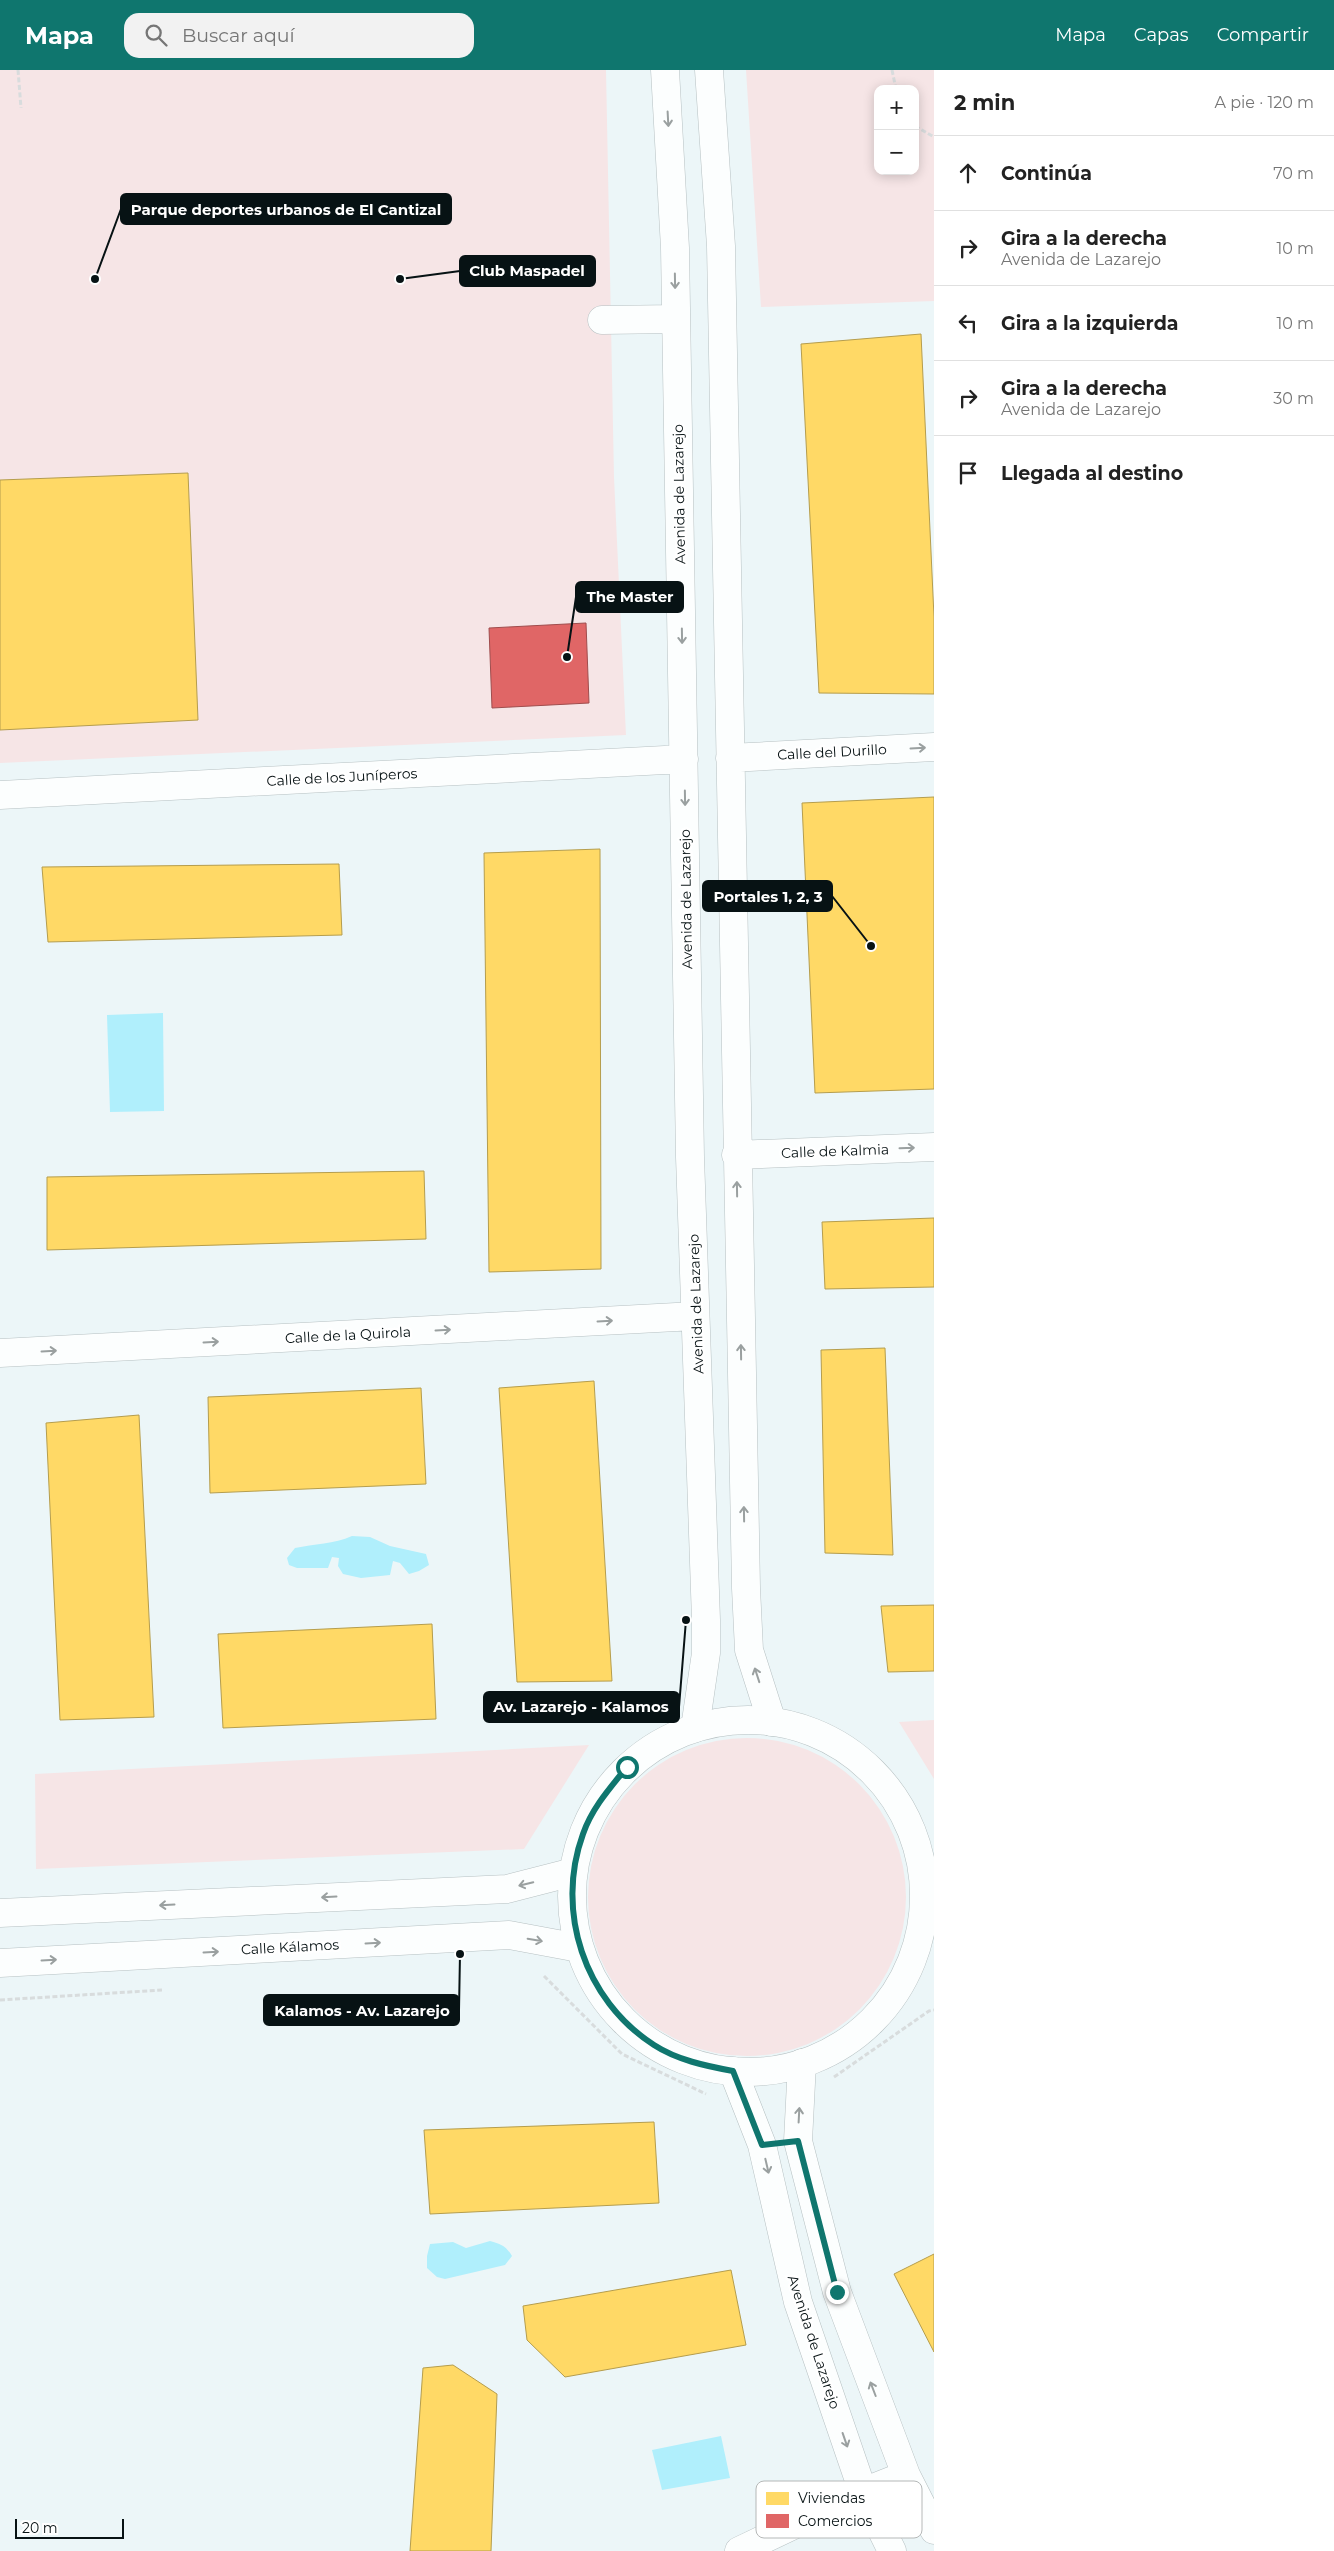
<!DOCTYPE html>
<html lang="es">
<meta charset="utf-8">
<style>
:root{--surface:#fff;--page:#f2f2f2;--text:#222;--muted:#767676;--line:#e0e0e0;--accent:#0f766e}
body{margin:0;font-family:Montserrat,sans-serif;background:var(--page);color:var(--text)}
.controls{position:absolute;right:15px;top:15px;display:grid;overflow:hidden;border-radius:10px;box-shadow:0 2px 12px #0003}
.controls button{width:45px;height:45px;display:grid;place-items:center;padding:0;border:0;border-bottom:1px solid var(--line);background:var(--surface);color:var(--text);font:25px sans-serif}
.scale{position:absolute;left:15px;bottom:12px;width:109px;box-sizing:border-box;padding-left:5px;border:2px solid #071214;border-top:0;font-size:14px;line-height:18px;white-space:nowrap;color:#071214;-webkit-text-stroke:4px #fff;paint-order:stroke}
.stop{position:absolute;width:15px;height:15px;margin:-11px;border:4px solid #0f766e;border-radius:50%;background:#fff}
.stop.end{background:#0f766e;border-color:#fff;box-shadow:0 1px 5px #0008}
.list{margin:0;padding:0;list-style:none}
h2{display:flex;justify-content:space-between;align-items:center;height:65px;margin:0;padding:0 20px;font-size:21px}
h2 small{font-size:16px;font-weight:400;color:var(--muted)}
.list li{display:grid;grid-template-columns:32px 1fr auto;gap:15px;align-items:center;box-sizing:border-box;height:75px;padding:0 20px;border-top:1px solid var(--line)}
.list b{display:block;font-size:19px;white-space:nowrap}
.list p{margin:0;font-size:16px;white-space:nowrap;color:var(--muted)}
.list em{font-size:16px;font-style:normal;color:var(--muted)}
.icon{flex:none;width:28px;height:28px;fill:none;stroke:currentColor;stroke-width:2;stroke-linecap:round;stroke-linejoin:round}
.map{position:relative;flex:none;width:934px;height:2481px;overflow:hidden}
header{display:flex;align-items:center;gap:30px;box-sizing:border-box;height:70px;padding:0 25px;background:var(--accent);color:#fff}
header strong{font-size:24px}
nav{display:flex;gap:28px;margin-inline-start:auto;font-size:18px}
.search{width:350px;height:45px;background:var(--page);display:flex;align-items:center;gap:12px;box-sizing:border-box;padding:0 18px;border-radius:15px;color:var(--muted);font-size:19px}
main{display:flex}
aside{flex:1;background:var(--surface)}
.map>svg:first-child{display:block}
.green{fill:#f6e5e6;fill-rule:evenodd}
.water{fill:#b0effc}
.homes{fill:#ffd966;stroke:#b59d4d}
.shops{fill:#e06666;stroke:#9f4d4d}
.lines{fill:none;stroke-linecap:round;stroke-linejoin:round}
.minor-casing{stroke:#b6c0c2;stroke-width:29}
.major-casing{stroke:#b6c0c2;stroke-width:29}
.path{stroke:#d8dcdd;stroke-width:3;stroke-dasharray:5 2.5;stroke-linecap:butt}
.minor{stroke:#fcfefe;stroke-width:28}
.major{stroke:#fcfefe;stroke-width:28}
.oneway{stroke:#9aa0a0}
.route{stroke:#0f766e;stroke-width:6}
.labels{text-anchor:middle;stroke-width:5;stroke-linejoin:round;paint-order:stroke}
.street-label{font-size:14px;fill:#071214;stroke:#fff}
.key{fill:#fff;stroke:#b5b8b8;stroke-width:1}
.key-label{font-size:14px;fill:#071214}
.leader{fill:none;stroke:#071214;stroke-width:2}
.callout-dot{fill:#071214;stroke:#fff;stroke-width:2}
.callout{fill:#071214;stroke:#071214;stroke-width:2}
.callout-label{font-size:15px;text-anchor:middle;font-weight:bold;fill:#fff}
</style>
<header>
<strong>Mapa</strong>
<div class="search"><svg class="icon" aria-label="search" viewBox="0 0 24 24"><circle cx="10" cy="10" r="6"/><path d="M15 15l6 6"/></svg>Buscar aquí</div>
<nav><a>Mapa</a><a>Capas</a><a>Compartir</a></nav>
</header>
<main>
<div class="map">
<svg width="934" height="2481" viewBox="0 0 934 2481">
<rect width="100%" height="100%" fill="#ecf6f8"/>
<path class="green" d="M0 0H606L614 407 626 665 0 693Z
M746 0H934V231L761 237ZM878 19H915V101H878Z
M934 1650V1709L899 1652Z
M588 1827a159 159 0 1 1 318 0a159 159 0 1 1-318 0Z
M589 1675 524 1779 36 1799 35 1704Z"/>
<path class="water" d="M163 943 164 1041 110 1042 107 945Z
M352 1466 370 1467 390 1476 426 1484 429 1495 419 1501 409 1504 400 1493 393 1491 390 1505 361 1508 343 1504 338 1496 339 1488 332 1487 328 1498H297L289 1495 287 1488 295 1478C314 1474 334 1474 352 1466Z
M490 2171C501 2174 506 2176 512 2186L505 2195 445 2209 437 2207 427 2198V2186L430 2174 453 2172 466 2178Z
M721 2366 730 2408 662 2420 652 2380Z"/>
<path class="homes" d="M921 264 934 547V624L819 623 801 274Z
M188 403 198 650 0 660V410Z
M934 727V1019L815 1023 802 733Z
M600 779 601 1199 489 1202 484 783Z
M339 794 342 865 48 872 42 797Z
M424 1101 426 1169 47 1180V1107Z
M934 1148V1217L825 1219 822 1152Z
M885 1278 893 1485 825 1483 821 1280Z
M594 1311 612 1611 517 1612 499 1318Z
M421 1318 426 1414 210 1423 208 1327Z
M139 1345 154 1647 60 1650 46 1353Z
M934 1535V1601L888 1602 881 1536Z
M432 1554 436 1649 223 1658 218 1564Z
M654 2052 659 2133 430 2144 424 2060Z
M934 2184V2282L894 2204Z
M731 2200 746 2275 565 2307 527 2270 523 2236Z
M453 2295 497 2324 491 2481H410L423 2298Z"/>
<path class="shops" d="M586 553 589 633 492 638 489 558Z"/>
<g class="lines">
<g class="minor-casing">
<path id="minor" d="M665 0 675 178 690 1087 706 1550V1583L695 1658
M709 0 721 176 746 1518 749 1580 772 1652
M602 250 676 249
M730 688 934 677
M0 725 684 689
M736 1085 934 1077
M0 1283 695 1246
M802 1993 798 2071 837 2222 906 2405 934 2460
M733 2001 762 2075 798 2232 863 2422 892 2481
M739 2481 863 2422 906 2405"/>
</g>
<g class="major-casing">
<path id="major" d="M572 1826a176 176 0 1 1 352 0a176 176 0 1 1-352 0Z
M0 1843 507 1819 573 1802
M0 1893 509 1865 579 1878"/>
</g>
<path class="path" d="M18 0 21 38
M892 0 896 19
M915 56 934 67
M544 1906 622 1984 706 2024
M0 1930 162 1920
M834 2007 929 1941 934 1940"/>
<use href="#minor" class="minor"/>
<use href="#major" class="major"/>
</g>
<defs><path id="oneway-shaft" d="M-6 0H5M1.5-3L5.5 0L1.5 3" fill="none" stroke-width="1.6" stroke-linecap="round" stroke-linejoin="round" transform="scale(1.25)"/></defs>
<g class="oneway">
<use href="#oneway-shaft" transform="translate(668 49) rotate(87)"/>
<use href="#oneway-shaft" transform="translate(675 211) rotate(89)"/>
<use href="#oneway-shaft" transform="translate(682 566) rotate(89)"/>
<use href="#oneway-shaft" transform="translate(918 678) rotate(-3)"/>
<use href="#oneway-shaft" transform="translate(685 728) rotate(89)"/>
<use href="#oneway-shaft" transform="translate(907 1078) rotate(-2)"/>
<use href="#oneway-shaft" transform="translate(737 1119) rotate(-91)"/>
<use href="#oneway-shaft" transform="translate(605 1251) rotate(-3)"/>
<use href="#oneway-shaft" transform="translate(443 1260) rotate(-3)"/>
<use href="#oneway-shaft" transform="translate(211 1272) rotate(-3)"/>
<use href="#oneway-shaft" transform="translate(49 1281) rotate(-3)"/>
<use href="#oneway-shaft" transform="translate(741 1282) rotate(-91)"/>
<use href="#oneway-shaft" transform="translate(744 1444) rotate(-91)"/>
<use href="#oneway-shaft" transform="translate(757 1605) rotate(-108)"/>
<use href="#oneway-shaft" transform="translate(526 1814) rotate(166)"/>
<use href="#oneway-shaft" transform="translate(329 1827) rotate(177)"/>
<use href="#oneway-shaft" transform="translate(167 1835) rotate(177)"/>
<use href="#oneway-shaft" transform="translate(535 1870) rotate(10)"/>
<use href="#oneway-shaft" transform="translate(373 1873) rotate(-3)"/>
<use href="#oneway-shaft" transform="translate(211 1882) rotate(-3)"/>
<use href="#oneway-shaft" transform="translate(49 1890) rotate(-3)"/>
<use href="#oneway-shaft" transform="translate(799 2045) rotate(-87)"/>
<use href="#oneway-shaft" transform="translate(767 2096) rotate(77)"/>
<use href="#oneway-shaft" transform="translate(873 2319) rotate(-111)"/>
<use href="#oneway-shaft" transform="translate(845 2370) rotate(71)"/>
</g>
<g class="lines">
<path class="route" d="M627 1697C610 1718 592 1738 583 1764 555 1841 584 1930 654 1975 677 1990 706 1996 733 2001L762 2075 798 2071 837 2222"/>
</g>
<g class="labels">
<g class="street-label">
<text transform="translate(679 424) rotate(-91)" y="5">Avenida de Lazarejo</text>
<text transform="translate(832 682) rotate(-3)" y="5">Calle del Durillo</text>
<text transform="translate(342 707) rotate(-3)" y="5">Calle de los Juníperos</text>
<text transform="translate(686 829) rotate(-91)" y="5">Avenida de Lazarejo</text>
<text transform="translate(835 1081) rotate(-2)" y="5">Calle de Kalmia</text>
<text transform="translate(696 1234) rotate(-92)" y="5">Avenida de Lazarejo</text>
<text transform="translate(348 1265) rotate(-3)" y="5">Calle de la Quirola</text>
<text transform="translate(290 1877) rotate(-3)" y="5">Calle Kálamos</text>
<text transform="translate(814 2272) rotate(72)" y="5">Avenida de Lazarejo</text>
</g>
</g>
<rect x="756" y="2411" width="166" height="57" rx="8" class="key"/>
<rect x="766" y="2422" width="23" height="13" fill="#ffd966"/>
<rect x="766" y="2444" width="23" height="14" fill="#e06666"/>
<g class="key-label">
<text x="798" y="2433">Viviendas</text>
<text x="798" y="2456">Comercios</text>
</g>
<path class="leader" d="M95 209L121 139M400 209L460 201M567 587L576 527M871 876L832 826M686 1550L679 1637M460 1884L459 1940"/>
<g class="callout-dot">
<circle cx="95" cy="209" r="5"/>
<circle cx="400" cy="209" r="5"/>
<circle cx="567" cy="587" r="5"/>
<circle cx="871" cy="876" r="5"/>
<circle cx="686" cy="1550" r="5"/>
<circle cx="460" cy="1884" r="5"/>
</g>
<g class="callout">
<rect x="121" y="124" width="330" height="30" rx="5"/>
<rect x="460" y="186" width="135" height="30" rx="5"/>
<rect x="576" y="512" width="107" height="30" rx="5"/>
<rect x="703" y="811" width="129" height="30" rx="5"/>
<rect x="484" y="1622" width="195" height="30" rx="5"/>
<rect x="264" y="1925" width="195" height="30" rx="5"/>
</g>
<g class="callout-label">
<text x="286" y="145">Parque deportes urbanos de El Cantizal</text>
<text x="527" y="206">Club Maspadel</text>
<text x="630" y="532">The Master</text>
<text x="768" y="832">Portales 1, 2, 3</text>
<text x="581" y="1642">Av. Lazarejo - Kalamos</text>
<text x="362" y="1946">Kalamos - Av. Lazarejo</text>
</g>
</svg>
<div class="controls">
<button>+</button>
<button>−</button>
</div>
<div class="scale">20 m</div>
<div class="stop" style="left:627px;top:1697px"></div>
<div class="stop end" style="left:837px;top:2222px"></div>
</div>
<aside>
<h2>2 min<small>A pie · 120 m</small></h2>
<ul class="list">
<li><svg class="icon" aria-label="ahead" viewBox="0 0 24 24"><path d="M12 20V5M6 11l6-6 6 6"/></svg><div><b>Continúa</b></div><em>70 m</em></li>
<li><svg class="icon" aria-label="right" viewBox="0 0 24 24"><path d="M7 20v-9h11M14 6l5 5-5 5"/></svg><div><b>Gira a la derecha</b><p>Avenida de Lazarejo</p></div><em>10 m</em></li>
<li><svg class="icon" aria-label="left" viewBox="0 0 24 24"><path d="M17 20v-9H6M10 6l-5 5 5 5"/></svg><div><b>Gira a la izquierda</b></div><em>10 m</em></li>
<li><svg class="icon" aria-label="right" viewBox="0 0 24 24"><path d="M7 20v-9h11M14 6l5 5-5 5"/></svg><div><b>Gira a la derecha</b><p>Avenida de Lazarejo</p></div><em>30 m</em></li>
<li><svg class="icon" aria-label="arrive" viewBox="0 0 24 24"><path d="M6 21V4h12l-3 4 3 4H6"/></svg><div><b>Llegada al destino</b></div></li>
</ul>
</aside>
</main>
